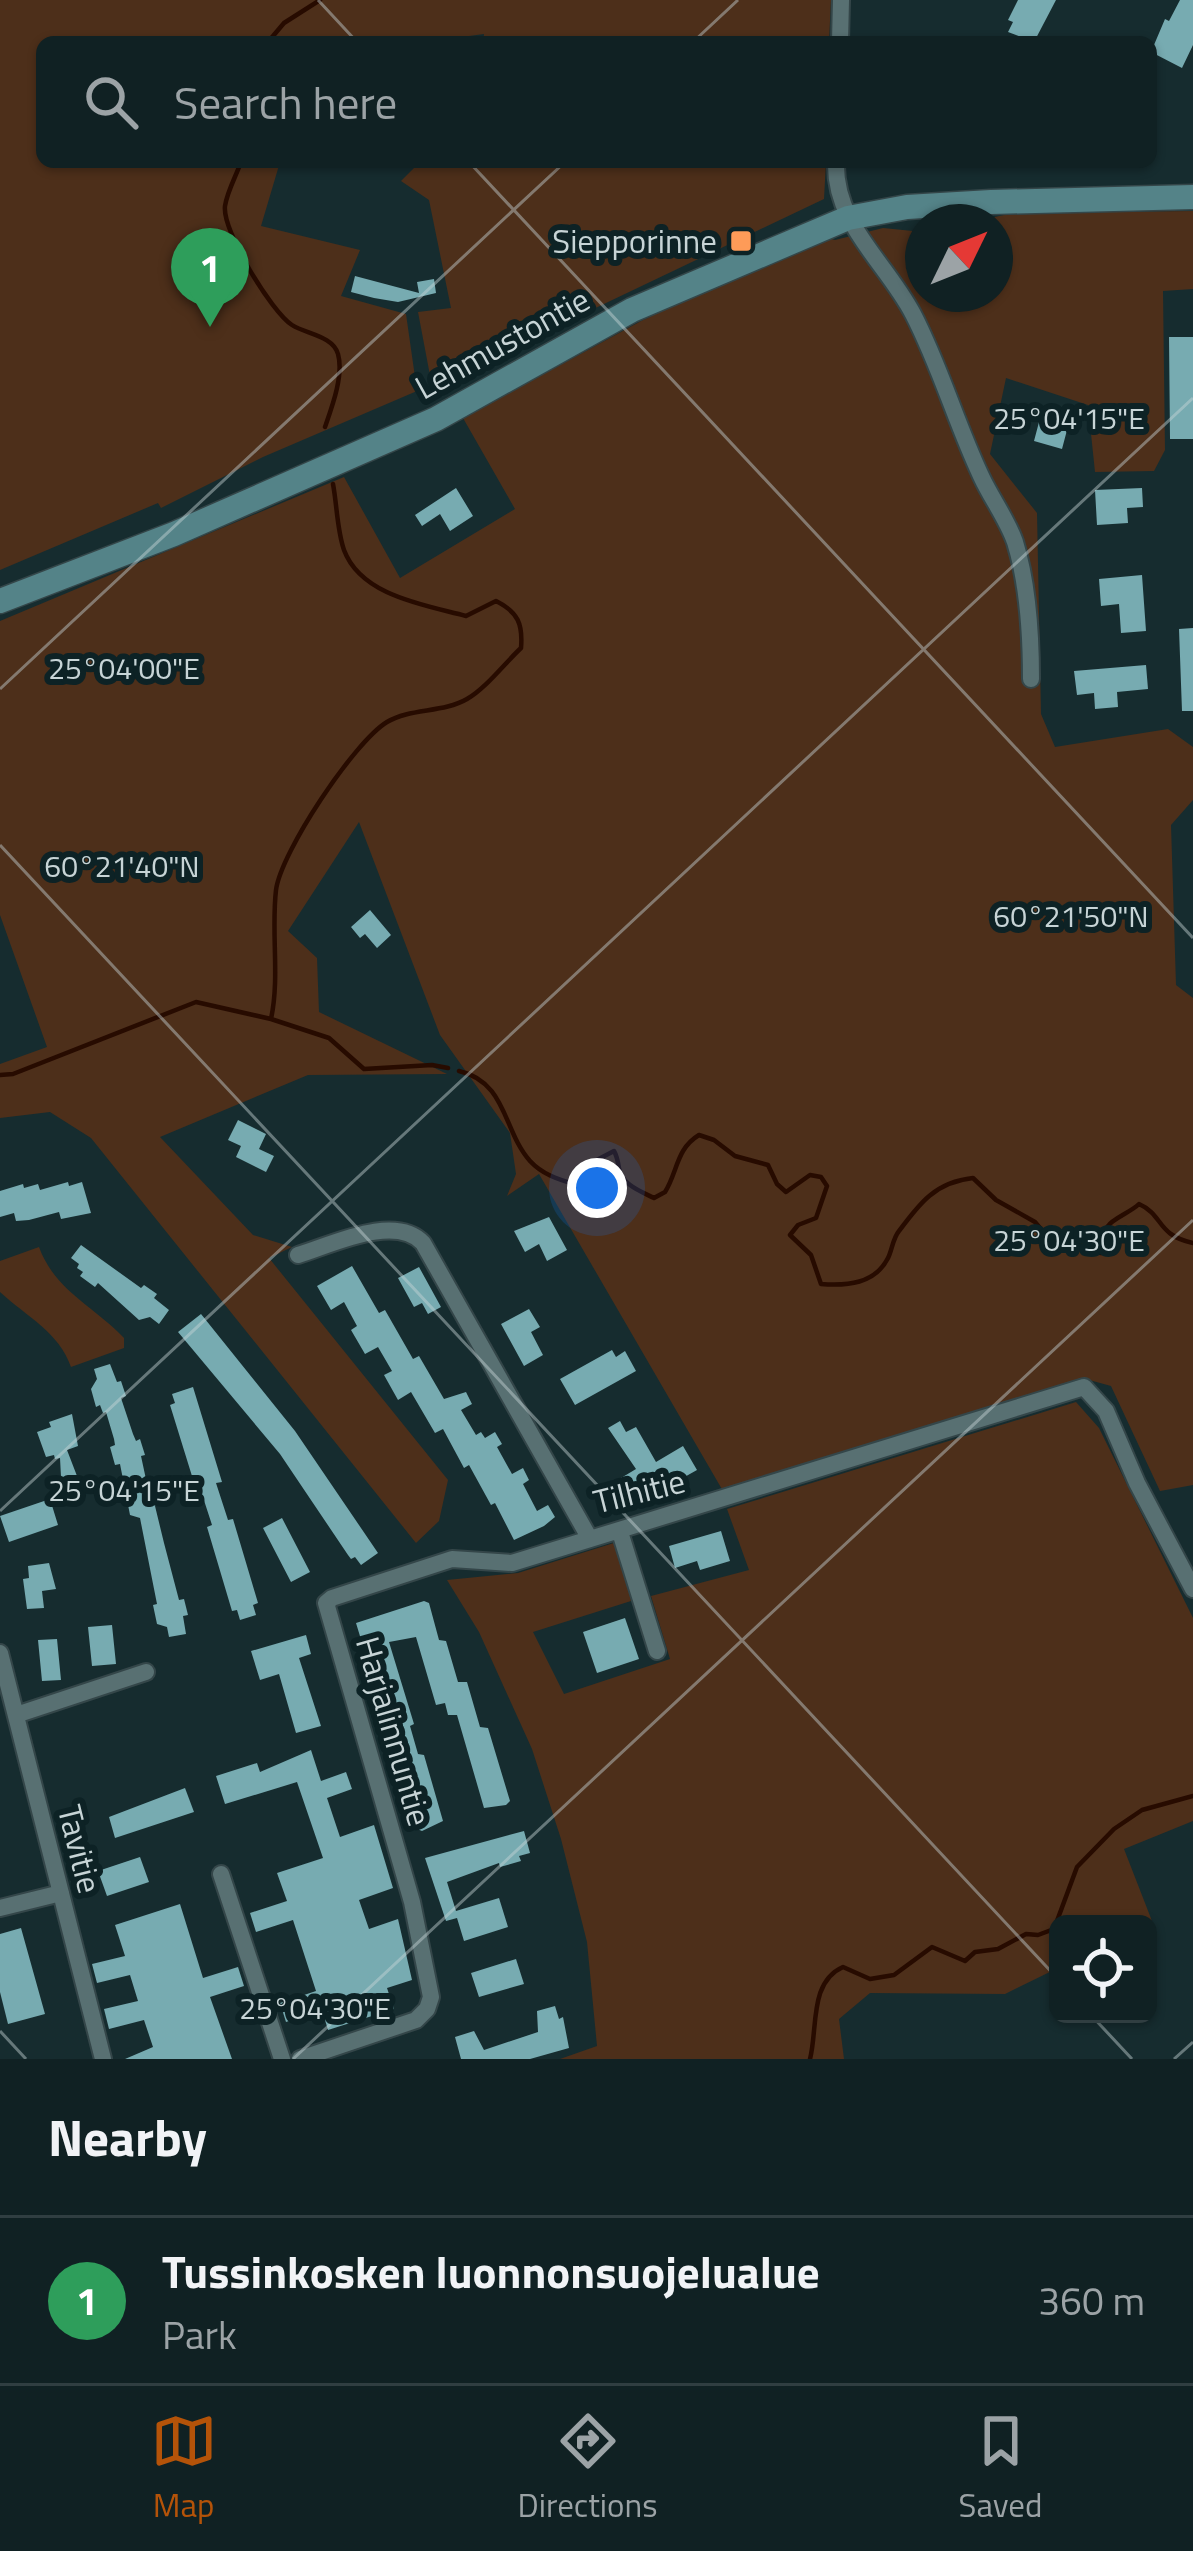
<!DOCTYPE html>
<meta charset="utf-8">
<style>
:root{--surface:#102123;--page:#1e2e30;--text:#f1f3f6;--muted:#9ca3a6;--line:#303e41;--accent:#b45309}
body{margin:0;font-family:"Titillium Web",sans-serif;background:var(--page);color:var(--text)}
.controls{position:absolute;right:36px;bottom:36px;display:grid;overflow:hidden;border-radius:18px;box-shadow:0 3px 9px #0004}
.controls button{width:108px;height:108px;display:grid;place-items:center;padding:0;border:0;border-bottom:3px solid var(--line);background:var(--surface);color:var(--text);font:60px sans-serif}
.compass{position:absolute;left:905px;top:204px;width:108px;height:108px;border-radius:50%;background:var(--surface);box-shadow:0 3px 9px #0004;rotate:47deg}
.you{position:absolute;left:597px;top:1188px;width:42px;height:42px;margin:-30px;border:9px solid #fff;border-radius:50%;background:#1a73e8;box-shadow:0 0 0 18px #1a73e833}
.badge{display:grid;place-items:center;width:78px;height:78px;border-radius:50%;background:var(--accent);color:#fff;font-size:39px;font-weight:700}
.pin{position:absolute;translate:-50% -99px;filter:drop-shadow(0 3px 6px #0008)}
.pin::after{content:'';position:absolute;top:63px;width:42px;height:36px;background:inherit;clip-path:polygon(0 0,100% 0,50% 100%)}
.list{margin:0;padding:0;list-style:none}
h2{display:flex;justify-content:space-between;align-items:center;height:156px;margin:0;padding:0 48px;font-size:51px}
h2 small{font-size:39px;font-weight:400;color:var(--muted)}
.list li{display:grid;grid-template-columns:78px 1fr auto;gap:36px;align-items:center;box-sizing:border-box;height:168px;padding:0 48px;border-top:3px solid var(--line)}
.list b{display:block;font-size:45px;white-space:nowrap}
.list p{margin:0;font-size:39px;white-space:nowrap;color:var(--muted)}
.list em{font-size:39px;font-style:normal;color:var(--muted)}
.icon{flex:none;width:66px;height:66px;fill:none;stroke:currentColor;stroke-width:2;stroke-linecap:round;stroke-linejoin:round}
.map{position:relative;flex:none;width:1193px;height:2059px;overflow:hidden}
.search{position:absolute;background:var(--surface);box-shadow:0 3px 9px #0004;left:36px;right:36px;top:36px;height:132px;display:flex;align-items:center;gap:30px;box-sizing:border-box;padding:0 42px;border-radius:18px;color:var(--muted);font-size:45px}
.sheet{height:324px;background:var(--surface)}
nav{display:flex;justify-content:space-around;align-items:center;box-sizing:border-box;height:168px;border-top:3px solid var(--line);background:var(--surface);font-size:33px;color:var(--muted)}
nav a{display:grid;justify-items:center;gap:6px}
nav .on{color:var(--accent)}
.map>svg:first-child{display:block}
.green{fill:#4d2f1a}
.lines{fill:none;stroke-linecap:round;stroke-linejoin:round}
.stream{stroke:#270b00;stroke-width:4.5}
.building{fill:#77abb1}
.street-casing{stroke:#344649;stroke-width:20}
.secondary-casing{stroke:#344649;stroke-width:27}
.street{stroke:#587072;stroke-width:16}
.secondary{stroke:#548388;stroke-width:24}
.ticks{fill:none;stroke:#c7d4d6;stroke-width:3;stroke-opacity:0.45}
.poi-dot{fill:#fe9b58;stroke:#0d2225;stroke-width:4.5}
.labels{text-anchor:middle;stroke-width:12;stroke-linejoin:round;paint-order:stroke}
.poi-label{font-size:33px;fill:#c7d4d6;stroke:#0d2225;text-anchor:end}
.street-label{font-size:33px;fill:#c7d4d6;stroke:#0d2225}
.ticks-label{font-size:30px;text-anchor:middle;fill:#c7d4d6;stroke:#0d2225;stroke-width:12;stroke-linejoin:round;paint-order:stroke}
</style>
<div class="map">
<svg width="1193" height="2059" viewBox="0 0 1193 2059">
<rect width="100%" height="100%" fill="#162c2f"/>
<path class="green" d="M0 0H831L829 42H483L484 34 425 42H42V162H280L261 226 360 250 341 296 406 314 417 391 263 457 161 508 158 503 0 570Z
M420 162H826L824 199 432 386 418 312 451 308 429 200 401 181Z
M1193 211V289L1163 291 1165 450 1154 471 1095 472 1088 405 1006 378 990 454 1037 513 1041 714 1055 747 1168 729 1193 747V800L1171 825 1176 985 1193 998V1485L1160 1491 1111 1386 1082 1378 723 1491 539 1174 507 1196 516 1174 510 1133 440 1035 359 822 288 931 317 958 319 1012 447 1074 308 1075 160 1137 253 1235 292 1247 269 1258 448 1480 439 1521 416 1543 91 1138 50 1112 0 1118V1064L47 1047 0 915V621L344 477 400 578 515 509 463 418 641 321 821 236 835 240 883 228 923 232V294H995V222H970L1014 213Z
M39 1247C55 1291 94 1306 124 1338V1348L71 1367C59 1332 27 1317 0 1292V1261Z
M1076 1402 1099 1428 1193 1618V1821L1124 1849 1152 1921 1058 1924V1968L1005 1994 870 1993 839 2019 844 2059H560L597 2046 587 1942 561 1839 532 1749 479 1632 447 1580 518 1573 617 1542 631 1601 533 1632 564 1694 670 1659 651 1596 749 1570 727 1509Z"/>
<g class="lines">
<path class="stream" d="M268 42 284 23 320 0
M241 162C236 176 227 192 225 206 222 231 271 311 292 325 306 334 333 336 338 354 344 375 332 407 325 427
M271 1019C280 977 271 933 276 890 281 852 354 742 387 722 410 708 443 713 467 699 486 688 504 664 521 648 523 624 518 612 496 601L466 616C425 605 361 596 344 550 337 530 337 505 333 484
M459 1071C507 1082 503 1131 530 1161 542 1174 557 1179 574 1184L587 1176 593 1162 614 1151C617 1156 618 1162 619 1168 622 1185 640 1191 654 1198L665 1192C678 1171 676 1149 699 1135L714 1140 735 1156 768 1165 777 1184 786 1192 810 1175 821 1177 827 1186 816 1218 798 1225 790 1235 811 1255 821 1284C847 1286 875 1284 888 1258 892 1250 893 1238 899 1231 919 1204 935 1182 973 1178L996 1200 1035 1222 1050 1240 1101 1253C1106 1244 1103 1234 1108 1226 1112 1219 1131 1212 1139 1204 1164 1215 1156 1235 1193 1243
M0 1075 13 1074 196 1002 271 1019 329 1038 364 1069 432 1065 448 1068
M810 2059C818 2028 809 1982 843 1967L870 1979 894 1975 932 1947 965 1961 975 1952 998 1949 1026 1934 1038 1935 1054 1929 1077 1867 1114 1829 1142 1810 1193 1796"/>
</g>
<path class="building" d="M1018 0H1056L1034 42 1008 32 1013 22 1008 20Z
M1180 0H1193V45L1182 68 1151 52 1165 19 1169 21Z
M355 276 419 293 417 282 434 279 436 293 398 302 374 298 351 292Z
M1169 337H1193V439H1170Z
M1043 407 1071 415 1062 449 1034 441Z
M456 488 473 516 450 531 440 514 422 526 415 515Z
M1142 488 1143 507 1127 508 1128 523 1097 525 1095 490Z
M1142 575 1146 631 1121 633 1119 604 1101 606 1099 579Z
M1193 628V711H1182L1179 629Z
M1146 665 1148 689 1117 692 1118 707 1095 709 1094 693 1077 695 1074 671Z
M370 910 391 935 377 948 365 934 360 938 351 927Z
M238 1120 266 1134 259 1149 274 1156 266 1172 236 1157 241 1146 228 1140Z
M68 1182 69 1186 82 1182 91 1213 61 1219 59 1212 29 1220 16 1221 14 1213 0 1217V1191L23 1184 24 1188 38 1184 40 1190Z
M549 1217 567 1250 547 1261 539 1244 525 1252 514 1231Z
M81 1245 141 1288 144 1285 157 1294 154 1298 169 1310 159 1324 150 1317 139 1320 98 1283 95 1287 80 1276 83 1272 77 1268 79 1264 71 1258Z
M352 1266 379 1313 385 1310 413 1359 419 1356 444 1399 466 1392 472 1404 461 1410 476 1435 481 1432 485 1438 495 1432 502 1444 497 1447 512 1474 523 1468 529 1480 523 1484 537 1511 548 1505 555 1517 544 1526 514 1540 495 1503 491 1505 469 1465 464 1468 443 1429 435 1433 411 1392 398 1400 384 1375 392 1371 378 1347 365 1354 351 1330 357 1326 344 1302 331 1310 317 1286Z
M419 1267 441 1307 428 1314 422 1303 414 1307 398 1278Z
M529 1309 540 1327 531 1332 543 1355 524 1366 501 1324Z
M201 1314 295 1431 378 1553 361 1565 355 1557 351 1559 348 1555 280 1454 178 1332Z
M612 1350 616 1357 625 1351 636 1371 575 1405 560 1379Z
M110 1364 117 1382 121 1381 126 1396 121 1398 133 1434 136 1441 140 1439 145 1455 141 1456 147 1484 150 1490 155 1489 160 1504 155 1506 164 1543 179 1600 184 1599 188 1615 183 1616 186 1634 169 1637 167 1627 157 1624 153 1605 157 1604 140 1518 130 1515 120 1464 115 1465 110 1447 115 1445 114 1439 106 1412 103 1413 100 1405 96 1407 91 1389 97 1379 94 1369Z
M193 1387 222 1482 216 1483 228 1520 233 1519 258 1603 253 1605 256 1615 240 1620 237 1610 232 1611 207 1527 212 1525 200 1488 196 1489 170 1405 175 1403 172 1394Z
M72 1414 78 1446 67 1450 77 1476 61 1477 60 1458 55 1459 54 1455 46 1457 37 1432 51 1427 49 1422Z
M620 1421 626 1432 636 1427 656 1462 683 1446 697 1470 672 1484 665 1473 615 1503 606 1487 636 1469 608 1428Z
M50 1499 58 1525 9 1542 0 1516Z
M282 1518 310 1572 291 1582 263 1528Z
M721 1531 730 1561 700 1570 697 1561 675 1568 669 1546Z
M49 1563 56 1589 42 1591 44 1608 27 1609 23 1579 29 1578 28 1566Z
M424 1601 429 1603 439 1640 446 1641 458 1682H467L480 1727 488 1728 510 1801 506 1805 484 1808 457 1715H448L445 1703 436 1705 416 1637 389 1642 414 1724 410 1726 418 1754 424 1755 443 1821 422 1831 417 1829 398 1762 402 1761 396 1733 389 1732 356 1623Z
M625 1618 639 1659 597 1673 583 1632Z
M112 1625 116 1664 92 1666 88 1627Z
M306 1635 311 1654 299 1658 321 1726 296 1733 279 1674 260 1680 251 1651Z
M57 1639 61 1680 42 1681 38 1640Z
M311 1750 321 1781 346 1772 352 1789 327 1798 340 1837 374 1825 393 1888 359 1900 369 1929 398 1919 412 1980 387 1988 394 2009 328 2030 322 2010 286 2022 280 2003 316 1991 293 1920 256 1932 250 1913 287 1901 277 1873 323 1858 297 1782 225 1804 216 1776 257 1763 260 1772Z
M185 1788 194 1812 115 1838 109 1817Z
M524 1831 530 1853 519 1856 521 1861 500 1867 499 1863 447 1882 456 1911 499 1898 508 1927 464 1941 457 1918 446 1921 425 1858Z
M140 1857 149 1882 107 1896 98 1871Z
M180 1904 203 1978 238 1967 244 1986 210 1997 232 2059H125L153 2047 144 2020 109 2029 104 2009 138 2001 130 1975 97 1983 92 1964 125 1956 115 1925Z
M21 1928 45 2014 8 2024 0 1992V1934Z
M516 1959 524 1984 479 1997 471 1973Z
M555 2006 559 2019 563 2017 569 2048 530 2059H461L455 2037 474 2031 484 2050 538 2032 537 2011Z"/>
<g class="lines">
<g class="street-casing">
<path id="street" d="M840 42 841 0
M836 162C834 224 886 262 913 314 940 366 956 423 981 476 991 498 1007 519 1015 542 1028 584 1031 635 1031 679
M298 1255C331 1245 395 1213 423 1243L590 1539 1084 1387 1106 1411 1137 1483 1193 1589
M620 1532 657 1651
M0 1653 103 2059
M16 1715 146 1672
M221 1874 282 2059
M0 1908 61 1893
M300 2059 416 2020 427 2009 431 1997 412 1902 326 1603 332 1598 452 1559 512 1563 590 1539"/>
</g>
<g class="secondary-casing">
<path id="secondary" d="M0 601 174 534 436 419 632 310 848 218 907 207 991 202 1193 197"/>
</g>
<use href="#street" class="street"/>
<use href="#secondary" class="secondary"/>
</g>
<path class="ticks" d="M318 0 357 42M693 42 738 0M469 162 1193 938M0 689 565 162M0 845 1058 1979M0 1511 1193 398M1090 2014 1132 2059M0 2031 26 2059M293 2059 1193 1220M1174 2059 1193 2042"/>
<rect class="poi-dot" x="729" y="229" width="24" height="24" rx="6"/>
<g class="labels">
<g class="poi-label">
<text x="717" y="253">Siepporinne</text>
</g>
<g class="street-label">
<text transform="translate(502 343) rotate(-29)" y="12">Lehmustontie</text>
<text transform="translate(639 1491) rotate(-14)" y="12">Tilhitie</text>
<text transform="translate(394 1731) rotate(74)" y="12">Harjalinnuntie</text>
<text transform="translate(80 1849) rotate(76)" y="12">Tavitie</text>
</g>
</g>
<g class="ticks-label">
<text x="1069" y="429">25°04'15"E</text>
<text x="124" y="679">25°04'00"E</text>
<text x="122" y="877">60°21'40"N</text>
<text x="1071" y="927">60°21'50"N</text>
<text x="1069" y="1251">25°04'30"E</text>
<text x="124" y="1501">25°04'15"E</text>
<text x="315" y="2019">25°04'30"E</text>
</g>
</svg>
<div class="controls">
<button><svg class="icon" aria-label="locate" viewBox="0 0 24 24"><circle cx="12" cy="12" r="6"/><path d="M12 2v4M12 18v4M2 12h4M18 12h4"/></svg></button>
</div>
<svg class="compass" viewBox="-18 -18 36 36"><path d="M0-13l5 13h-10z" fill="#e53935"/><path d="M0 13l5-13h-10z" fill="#9ca3a6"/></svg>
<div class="you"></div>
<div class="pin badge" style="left:210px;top:327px;background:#2e9e5b">1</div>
<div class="search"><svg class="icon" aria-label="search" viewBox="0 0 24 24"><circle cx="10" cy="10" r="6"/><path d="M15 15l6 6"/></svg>Search here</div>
</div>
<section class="sheet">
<h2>Nearby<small></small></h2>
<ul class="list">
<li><span class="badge" style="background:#2e9e5b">1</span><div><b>Tussinkosken luonnonsuojelualue</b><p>Park</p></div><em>360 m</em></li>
</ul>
</section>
<nav>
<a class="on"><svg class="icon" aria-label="map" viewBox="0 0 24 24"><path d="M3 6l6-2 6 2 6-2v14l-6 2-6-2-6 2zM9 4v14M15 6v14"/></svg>Map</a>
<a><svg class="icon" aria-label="directions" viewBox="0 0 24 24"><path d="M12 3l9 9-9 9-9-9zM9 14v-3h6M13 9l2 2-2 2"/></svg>Directions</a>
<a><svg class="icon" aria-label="saved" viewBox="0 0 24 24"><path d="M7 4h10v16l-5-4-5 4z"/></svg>Saved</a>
</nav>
